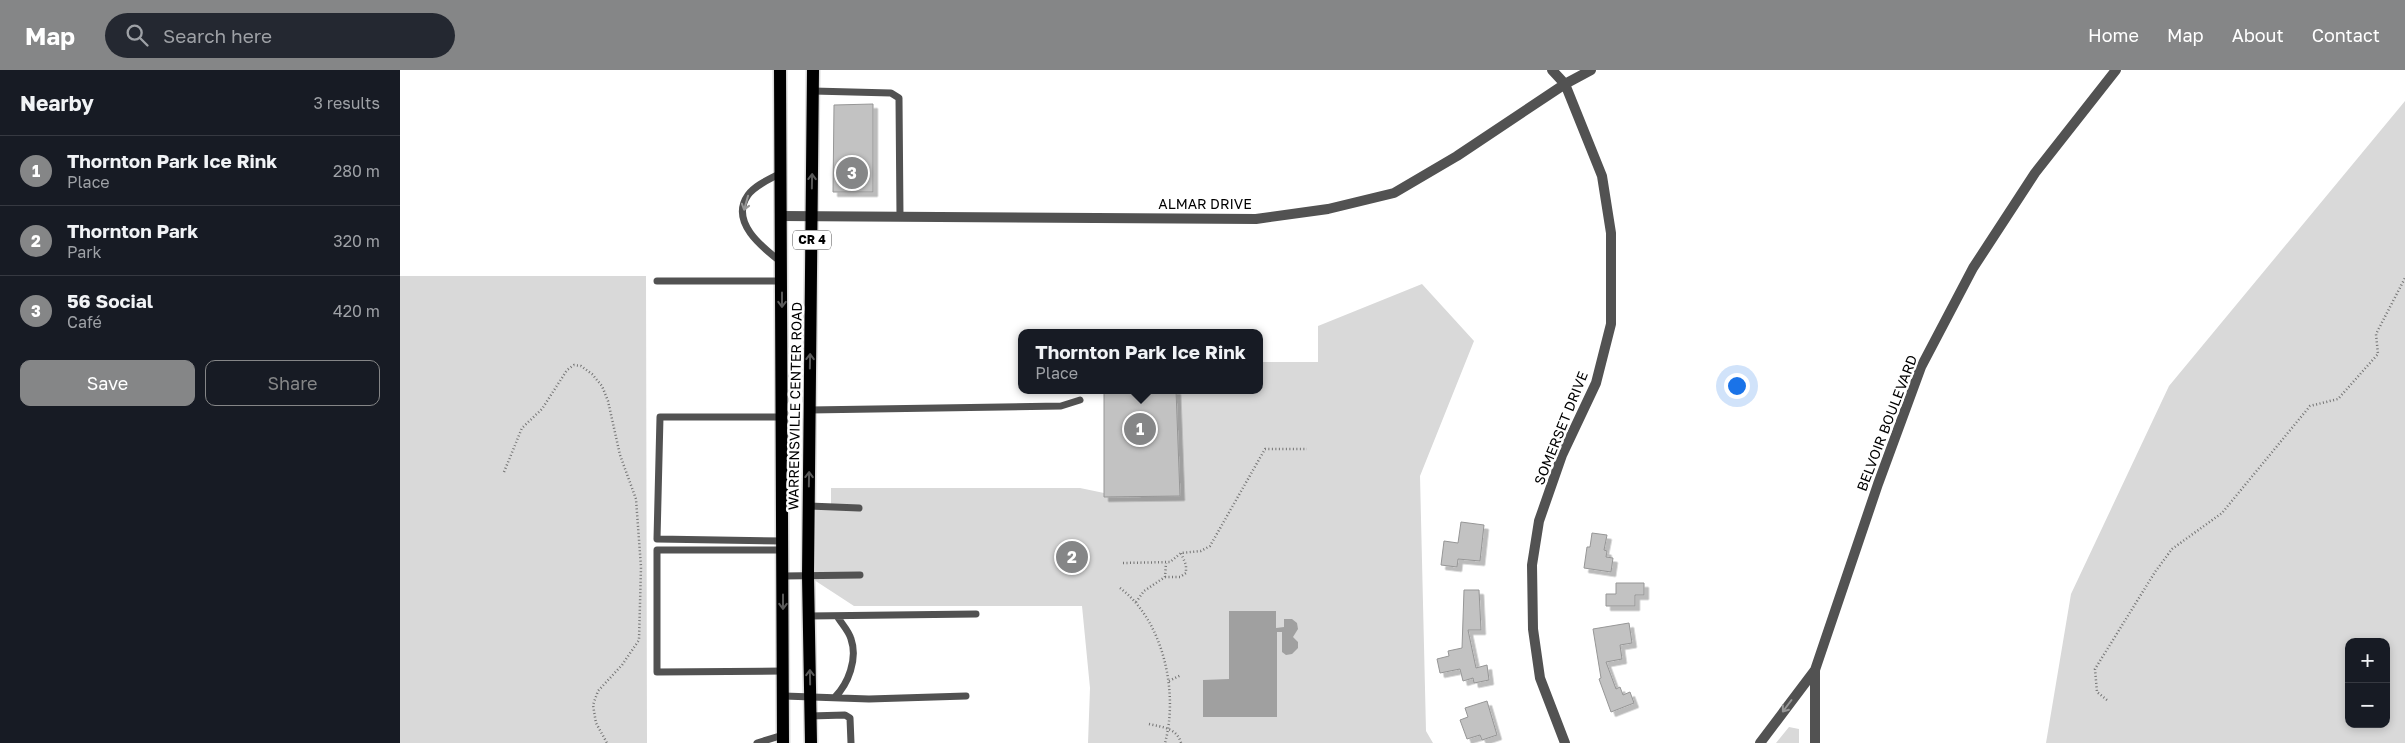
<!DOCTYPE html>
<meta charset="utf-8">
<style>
:root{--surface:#171b24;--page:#242831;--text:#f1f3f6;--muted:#9ea1a6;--line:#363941;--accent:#858687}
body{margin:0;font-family:"Golos Text",sans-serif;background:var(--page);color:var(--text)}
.controls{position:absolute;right:15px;bottom:15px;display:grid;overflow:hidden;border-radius:10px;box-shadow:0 2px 8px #0003}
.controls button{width:45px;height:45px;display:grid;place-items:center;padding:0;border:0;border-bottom:1px solid var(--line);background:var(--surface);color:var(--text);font:25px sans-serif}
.you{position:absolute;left:1336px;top:315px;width:18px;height:18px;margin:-12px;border:4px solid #fff;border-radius:50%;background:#1a73e8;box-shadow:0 0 0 8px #1a73e833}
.badge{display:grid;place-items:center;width:32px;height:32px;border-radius:50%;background:var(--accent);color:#fff;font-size:16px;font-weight:700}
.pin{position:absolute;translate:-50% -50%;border:2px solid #fff;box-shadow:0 1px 5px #0006}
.popup{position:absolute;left:618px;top:259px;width:245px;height:65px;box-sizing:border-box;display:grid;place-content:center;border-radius:10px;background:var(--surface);filter:drop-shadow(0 1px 4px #0005);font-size:16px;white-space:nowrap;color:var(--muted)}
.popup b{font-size:19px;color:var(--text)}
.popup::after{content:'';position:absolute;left:50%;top:100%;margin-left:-10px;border:10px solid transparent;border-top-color:var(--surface)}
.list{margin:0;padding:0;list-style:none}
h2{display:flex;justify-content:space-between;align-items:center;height:65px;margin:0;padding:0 20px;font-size:21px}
h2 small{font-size:16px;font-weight:400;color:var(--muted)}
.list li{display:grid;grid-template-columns:32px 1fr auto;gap:15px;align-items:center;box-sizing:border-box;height:70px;padding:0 20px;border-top:1px solid var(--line)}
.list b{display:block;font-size:19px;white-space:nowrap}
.list p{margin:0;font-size:16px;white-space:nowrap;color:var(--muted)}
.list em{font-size:16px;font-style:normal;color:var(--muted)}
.actions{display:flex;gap:10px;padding:15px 20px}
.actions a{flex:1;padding:11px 0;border:1px solid var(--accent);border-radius:10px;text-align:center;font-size:18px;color:var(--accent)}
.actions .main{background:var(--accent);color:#fff}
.icon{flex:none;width:28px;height:28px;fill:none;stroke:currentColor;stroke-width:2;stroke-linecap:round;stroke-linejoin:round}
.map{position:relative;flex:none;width:2005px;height:673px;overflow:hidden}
header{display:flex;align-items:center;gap:30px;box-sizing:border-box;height:70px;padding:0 25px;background:var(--accent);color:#fff}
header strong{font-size:24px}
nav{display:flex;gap:28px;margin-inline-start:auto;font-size:18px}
.search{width:350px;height:45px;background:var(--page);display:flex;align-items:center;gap:12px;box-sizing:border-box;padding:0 18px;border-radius:28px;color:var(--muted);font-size:19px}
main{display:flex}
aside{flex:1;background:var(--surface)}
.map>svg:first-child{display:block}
.green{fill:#d9d9d9;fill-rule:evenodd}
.water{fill:#a0a0a0}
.building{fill:#c2c2c2;stroke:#969696;filter:url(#shadow)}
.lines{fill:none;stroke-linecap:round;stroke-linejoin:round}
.primary-casing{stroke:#dbdbdb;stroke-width:15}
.path{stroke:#747474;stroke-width:2.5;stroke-dasharray:1 2.5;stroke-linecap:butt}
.service{stroke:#525252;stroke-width:7}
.minor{stroke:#525252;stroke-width:10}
.primary{stroke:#000;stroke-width:12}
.oneway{stroke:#595959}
.oneway2{stroke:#979797}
.labels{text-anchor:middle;stroke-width:5;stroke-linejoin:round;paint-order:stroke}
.shield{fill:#fff;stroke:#4c4c4c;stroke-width:1}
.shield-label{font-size:12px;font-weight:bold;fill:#000}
.street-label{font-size:14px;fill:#000;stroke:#fff}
</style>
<header>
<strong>Map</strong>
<div class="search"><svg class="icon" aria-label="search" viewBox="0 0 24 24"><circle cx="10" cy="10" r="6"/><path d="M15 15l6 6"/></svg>Search here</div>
<nav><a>Home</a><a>Map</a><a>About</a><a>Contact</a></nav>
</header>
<main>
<aside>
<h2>Nearby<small>3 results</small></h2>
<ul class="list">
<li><span class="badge">1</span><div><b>Thornton Park Ice Rink</b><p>Place</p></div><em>280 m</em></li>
<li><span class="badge">2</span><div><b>Thornton Park</b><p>Park</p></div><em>320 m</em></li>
<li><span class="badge">3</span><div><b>56 Social</b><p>Café</p></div><em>420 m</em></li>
</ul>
<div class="actions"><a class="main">Save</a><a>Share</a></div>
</aside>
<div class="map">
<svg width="2005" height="673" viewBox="0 0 2005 673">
<defs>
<filter id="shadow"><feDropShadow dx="4.5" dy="4.5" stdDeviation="0" flood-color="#0004"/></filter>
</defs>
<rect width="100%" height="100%" fill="#fff"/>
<path class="green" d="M2005 31V673H1646L1671 524 1769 316ZM1949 572H1986V654H1949Z
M0 206H246L247 673H0Z
M1022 214 1074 271 1020 406 1026 661 1033 673H688L690 618 682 536H454L408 506 409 436 431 437V418H680L704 423 708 320H859V292H918V256Z
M1389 657 1399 659V673H1376Z"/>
<path class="water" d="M829 541H876V558L884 557V549H892L897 553 898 559 893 567 898 572V578L892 584 886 585 882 582V562H877V647H803V610L829 609Z"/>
<path class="building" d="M473 34V122H433L434 35Z
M704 320H776L780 426 704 427Z
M1061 452 1084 455 1080 491 1058 489 1057 497 1041 495 1044 471 1058 473Z
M1192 463 1207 465 1204 480 1207 481 1206 487 1213 488 1211 502 1184 498 1187 477H1190Z
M1216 513H1244V525H1235V536H1206V524H1216Z
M1064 520H1079L1081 560H1068L1076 598 1087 595 1089 610 1074 613 1073 608 1063 611 1060 599 1040 603 1037 589 1049 586 1048 581 1062 578Z
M1229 553 1232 573 1220 575 1222 589 1206 592 1216 619 1220 617 1223 625 1230 622 1234 633 1211 642 1199 609 1201 608 1193 559Z
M1087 631 1097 665 1082 670 1080 665 1067 669 1060 650 1068 647 1065 638Z"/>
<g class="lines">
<g class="primary-casing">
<path id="primary" d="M380 0 383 673
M411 673 408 506 413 0"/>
</g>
<path class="path" d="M104 402 122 358 142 339 167 300 174 295 181 296 192 304 202 316 208 331 220 385 236 429 241 497 239 570 222 595 198 621 193 635 196 653 207 673
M723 493 770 492 781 483 801 481 810 476 865 379H907
M765 507H780L786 503V495L781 483
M720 518C763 550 779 622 765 673
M736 532 744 521 765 507 766 493
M769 611 781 605
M1707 630 1697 622 1695 599 1755 502 1772 479 1822 443 1910 336 1938 329 1978 284 1976 264 2005 208
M749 654C762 657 777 658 781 673"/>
<path class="service" d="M413 21 491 23 499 28 500 147
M381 103C370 109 355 115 348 125 329 152 363 178 381 192
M257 211H381
M410 340 661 336 680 330
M382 347H260L257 469 383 471
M409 436 459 438
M383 480H257V602L383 601
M383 506 460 505
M409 546 576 544
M384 626 469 629 566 626
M435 627C448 614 458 589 451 569 449 561 441 553 437 546
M410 646 445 645 450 648 451 673
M357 673 383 665"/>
<path class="minor" d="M1152 0 1165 14 1202 106 1211 163V254L1196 313 1162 385 1139 451 1132 495 1133 559 1140 608 1165 673
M381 146 856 149 928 139 994 123 1057 86 1165 14 1191 0
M1360 673 1415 600
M1415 673V600L1478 414 1521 297 1573 198 1635 103 1716 0"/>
<use href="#primary" class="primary"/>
</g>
<defs><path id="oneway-shaft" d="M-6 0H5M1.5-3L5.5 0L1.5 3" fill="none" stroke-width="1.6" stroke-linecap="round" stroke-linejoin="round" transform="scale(1.25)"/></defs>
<g class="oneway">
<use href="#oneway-shaft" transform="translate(412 111) rotate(-89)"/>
<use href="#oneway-shaft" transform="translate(382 230) rotate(90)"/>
<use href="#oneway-shaft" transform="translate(410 291) rotate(-89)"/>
<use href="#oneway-shaft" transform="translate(409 409) rotate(-89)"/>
<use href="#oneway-shaft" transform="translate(383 532) rotate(90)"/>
<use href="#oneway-shaft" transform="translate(410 607) rotate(-91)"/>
</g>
<g class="oneway2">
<use href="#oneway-shaft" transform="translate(346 133) rotate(106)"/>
<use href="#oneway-shaft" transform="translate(1387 636) rotate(127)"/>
</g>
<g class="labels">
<rect class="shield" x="393" y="160.5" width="38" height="19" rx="4"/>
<g class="shield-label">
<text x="412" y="174">CR 4</text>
</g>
<g class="street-label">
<text x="805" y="139">ALMAR DRIVE</text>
<text transform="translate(395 336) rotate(-89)" y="5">WARRENSVILLE CENTER ROAD</text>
<text transform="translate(1487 353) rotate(-69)" y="5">BELVOIR BOULEVARD</text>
<text transform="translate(1161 358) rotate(-68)" y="5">SOMERSET DRIVE</text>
</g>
</g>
</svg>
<div class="controls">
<button>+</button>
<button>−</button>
</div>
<div class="you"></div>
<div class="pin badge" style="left:740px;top:359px">1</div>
<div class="popup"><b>Thornton Park Ice Rink</b>Place</div>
<div class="pin badge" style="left:672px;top:487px">2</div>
<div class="pin badge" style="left:452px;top:103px">3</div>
</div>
</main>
